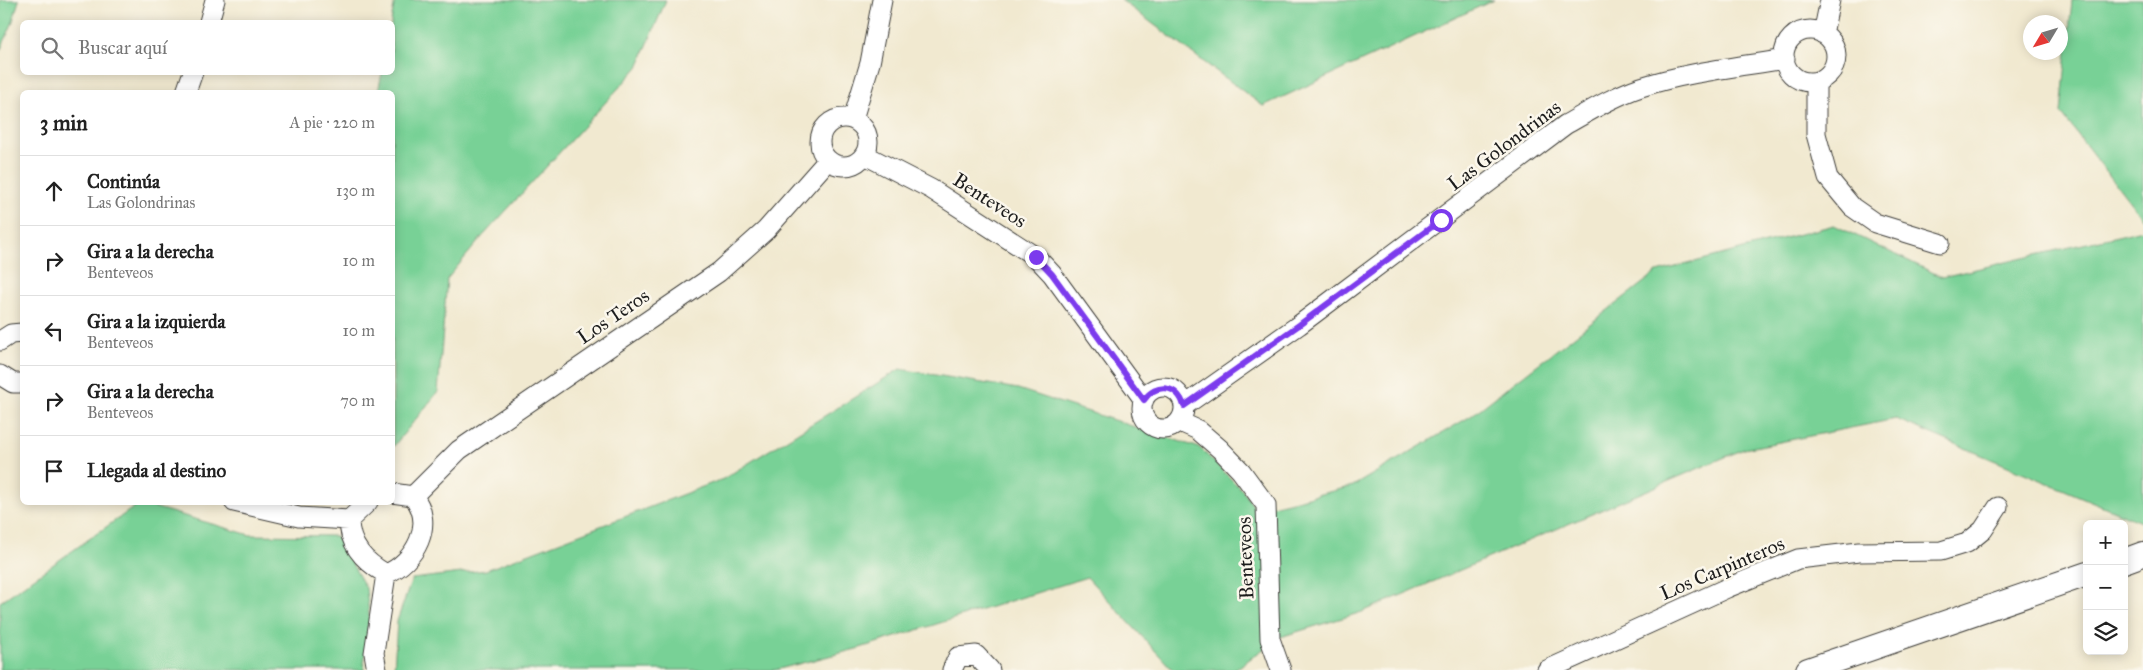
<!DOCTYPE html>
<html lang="es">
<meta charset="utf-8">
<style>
:root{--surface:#fff;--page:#f2f2f2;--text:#222;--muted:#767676;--line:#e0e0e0}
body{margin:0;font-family:"IM FELL Great Primer",serif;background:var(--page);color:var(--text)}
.controls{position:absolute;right:15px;bottom:15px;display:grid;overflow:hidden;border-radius:8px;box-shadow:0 2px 12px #0003}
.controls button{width:45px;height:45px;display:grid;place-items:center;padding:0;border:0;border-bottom:1px solid var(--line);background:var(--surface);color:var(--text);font:25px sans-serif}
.compass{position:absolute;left:2023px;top:15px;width:45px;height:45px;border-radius:50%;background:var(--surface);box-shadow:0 2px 12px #0003;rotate:232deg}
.stop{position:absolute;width:15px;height:15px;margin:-11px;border:4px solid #7c3aed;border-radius:50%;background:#fff}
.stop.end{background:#7c3aed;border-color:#fff;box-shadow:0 1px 5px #0008}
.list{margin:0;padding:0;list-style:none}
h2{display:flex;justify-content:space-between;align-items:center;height:65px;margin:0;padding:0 20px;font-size:21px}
h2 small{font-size:16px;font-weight:400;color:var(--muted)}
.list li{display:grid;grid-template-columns:32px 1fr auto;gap:15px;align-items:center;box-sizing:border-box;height:70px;padding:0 20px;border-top:1px solid var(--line)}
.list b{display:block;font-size:19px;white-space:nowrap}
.list p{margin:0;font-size:16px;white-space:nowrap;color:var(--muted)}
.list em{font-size:16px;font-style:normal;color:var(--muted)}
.icon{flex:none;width:28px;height:28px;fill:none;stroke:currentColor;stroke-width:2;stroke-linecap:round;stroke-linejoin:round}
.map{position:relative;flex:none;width:2143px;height:670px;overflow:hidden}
.search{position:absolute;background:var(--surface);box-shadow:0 2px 12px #0003;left:20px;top:20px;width:375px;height:55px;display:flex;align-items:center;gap:12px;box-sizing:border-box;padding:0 18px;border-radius:8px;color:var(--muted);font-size:19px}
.panel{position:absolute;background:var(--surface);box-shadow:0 2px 12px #0003;left:20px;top:90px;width:375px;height:415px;border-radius:8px}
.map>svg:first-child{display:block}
.green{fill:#78d196;stroke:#4a7659}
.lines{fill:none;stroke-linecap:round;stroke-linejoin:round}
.minor-casing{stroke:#3c3b37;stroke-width:21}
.tertiary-casing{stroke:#3c3b37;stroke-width:26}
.minor{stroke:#fff;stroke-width:19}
.tertiary{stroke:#fff;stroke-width:24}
.route{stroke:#7c3aed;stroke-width:6}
.labels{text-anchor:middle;stroke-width:5;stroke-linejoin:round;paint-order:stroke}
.street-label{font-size:20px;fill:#1c1c1c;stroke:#fbf7ec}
</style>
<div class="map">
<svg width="2143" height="670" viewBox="0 0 2143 670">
<rect width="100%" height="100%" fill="#fbf7ec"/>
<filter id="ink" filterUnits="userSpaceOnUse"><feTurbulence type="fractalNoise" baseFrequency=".02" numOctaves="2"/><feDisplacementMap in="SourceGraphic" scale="10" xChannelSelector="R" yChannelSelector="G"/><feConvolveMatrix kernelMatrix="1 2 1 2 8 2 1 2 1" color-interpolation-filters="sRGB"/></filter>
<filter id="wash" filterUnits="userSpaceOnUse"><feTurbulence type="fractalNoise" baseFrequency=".0096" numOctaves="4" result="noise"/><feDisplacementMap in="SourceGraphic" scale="20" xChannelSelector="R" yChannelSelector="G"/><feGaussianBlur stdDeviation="1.12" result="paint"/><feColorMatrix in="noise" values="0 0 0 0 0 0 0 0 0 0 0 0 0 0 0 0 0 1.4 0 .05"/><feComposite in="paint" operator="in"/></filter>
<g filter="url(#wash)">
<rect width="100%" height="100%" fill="#f1e9d0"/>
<path class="green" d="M0 0H19L12 24 0 51Z
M395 0H666L638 67 482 237 447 279 438 392 393 447 392 92H378L382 73 392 72 391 22Z
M1121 0H1494L1263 106Z
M2072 0H2143V219L2061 113Z
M1834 225 1942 277 2143 230V523L1896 419 1744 449 1362 612 1280 637 1236 669 1231 670H1173L1087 577 860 648 775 670H394L397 621 412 579 486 570 723 479 900 369 1018 389 1200 448 1243 491 1256 510 1353 486 1471 416 1657 272Z
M140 503 250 535 336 536 366 588 370 622 364 664 365 670H0V602Z"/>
</g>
<g filter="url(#ink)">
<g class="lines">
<g class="minor-casing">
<path id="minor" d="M209 22 215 0
M1784 56a26 26 0 1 1 52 0a26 26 0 1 1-52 0Z
M1823 34 1830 0
M1816 82V134L1828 178 1852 207 1875 223 1940 243
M186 92 193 72
M820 142a24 24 0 1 1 48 0a24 24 0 1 1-48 0Z
M853 119 870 63 882 0
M865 155 931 189 1036 257 1052 274 1144 400
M0 341 11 334 22 333
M0 375 13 383H22
M1142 408a21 21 0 1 1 42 0a21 21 0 1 1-42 0Z
M1184 406 1299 325 1565 125C1590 111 1614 96 1641 87 1687 72 1737 67 1785 59
M1180 422 1198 430 1220 449 1241 471 1266 505 1270 639 1281 670
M413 496 459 450 719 272 766 230 828 160
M234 502 299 517 349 520
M368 502 349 520C349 546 365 562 386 574 415 562 436 524 413 496L392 493
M377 670 374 653 386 574
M952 670 958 657 976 655 990 670
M1547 670 1727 588 1798 559 1859 552 1941 551 1967 543 1983 530 1998 507"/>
</g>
<g class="tertiary-casing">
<path id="tertiary" d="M2124 561 2143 554
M1808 670 2087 574"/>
</g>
<use href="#minor" class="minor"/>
<use href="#tertiary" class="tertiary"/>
</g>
</g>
<g class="lines" filter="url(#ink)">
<path class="route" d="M1036 257 1052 274 1144 400C1156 382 1178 385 1184 406L1299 325 1441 220"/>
</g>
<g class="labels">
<g class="street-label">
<text transform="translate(1504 145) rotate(-37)" y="7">Las Golondrinas</text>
<text transform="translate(990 200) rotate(33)" y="7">Benteveos</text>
<text transform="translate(613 316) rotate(-34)" y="7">Los Teros</text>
<text transform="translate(1245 558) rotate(-92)" y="7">Benteveos</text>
<text transform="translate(1722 568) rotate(-23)" y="7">Los Carpinteros</text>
</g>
</g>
</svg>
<div class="controls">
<button>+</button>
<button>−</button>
<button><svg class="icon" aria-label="layers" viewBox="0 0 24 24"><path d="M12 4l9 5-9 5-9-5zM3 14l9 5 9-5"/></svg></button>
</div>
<svg class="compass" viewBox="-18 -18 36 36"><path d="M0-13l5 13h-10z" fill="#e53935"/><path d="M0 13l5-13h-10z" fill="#767676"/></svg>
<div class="stop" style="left:1441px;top:220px"></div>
<div class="stop end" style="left:1036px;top:257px"></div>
<div class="search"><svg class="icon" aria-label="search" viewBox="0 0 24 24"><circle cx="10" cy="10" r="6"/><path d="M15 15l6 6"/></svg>Buscar aquí</div>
<section class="panel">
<h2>3 min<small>A pie · 220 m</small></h2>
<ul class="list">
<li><svg class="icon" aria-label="ahead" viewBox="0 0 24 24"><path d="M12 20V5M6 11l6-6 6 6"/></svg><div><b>Continúa</b><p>Las Golondrinas</p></div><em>130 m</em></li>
<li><svg class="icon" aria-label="right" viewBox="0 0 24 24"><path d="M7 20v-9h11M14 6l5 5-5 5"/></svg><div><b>Gira a la derecha</b><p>Benteveos</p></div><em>10 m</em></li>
<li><svg class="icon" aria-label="left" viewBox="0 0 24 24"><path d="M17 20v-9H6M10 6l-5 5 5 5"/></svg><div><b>Gira a la izquierda</b><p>Benteveos</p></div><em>10 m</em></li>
<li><svg class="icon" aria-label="right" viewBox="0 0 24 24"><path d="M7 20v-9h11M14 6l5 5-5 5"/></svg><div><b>Gira a la derecha</b><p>Benteveos</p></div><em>70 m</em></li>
<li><svg class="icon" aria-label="arrive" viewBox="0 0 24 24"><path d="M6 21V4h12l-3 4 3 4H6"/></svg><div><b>Llegada al destino</b></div></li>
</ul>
</section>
</div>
